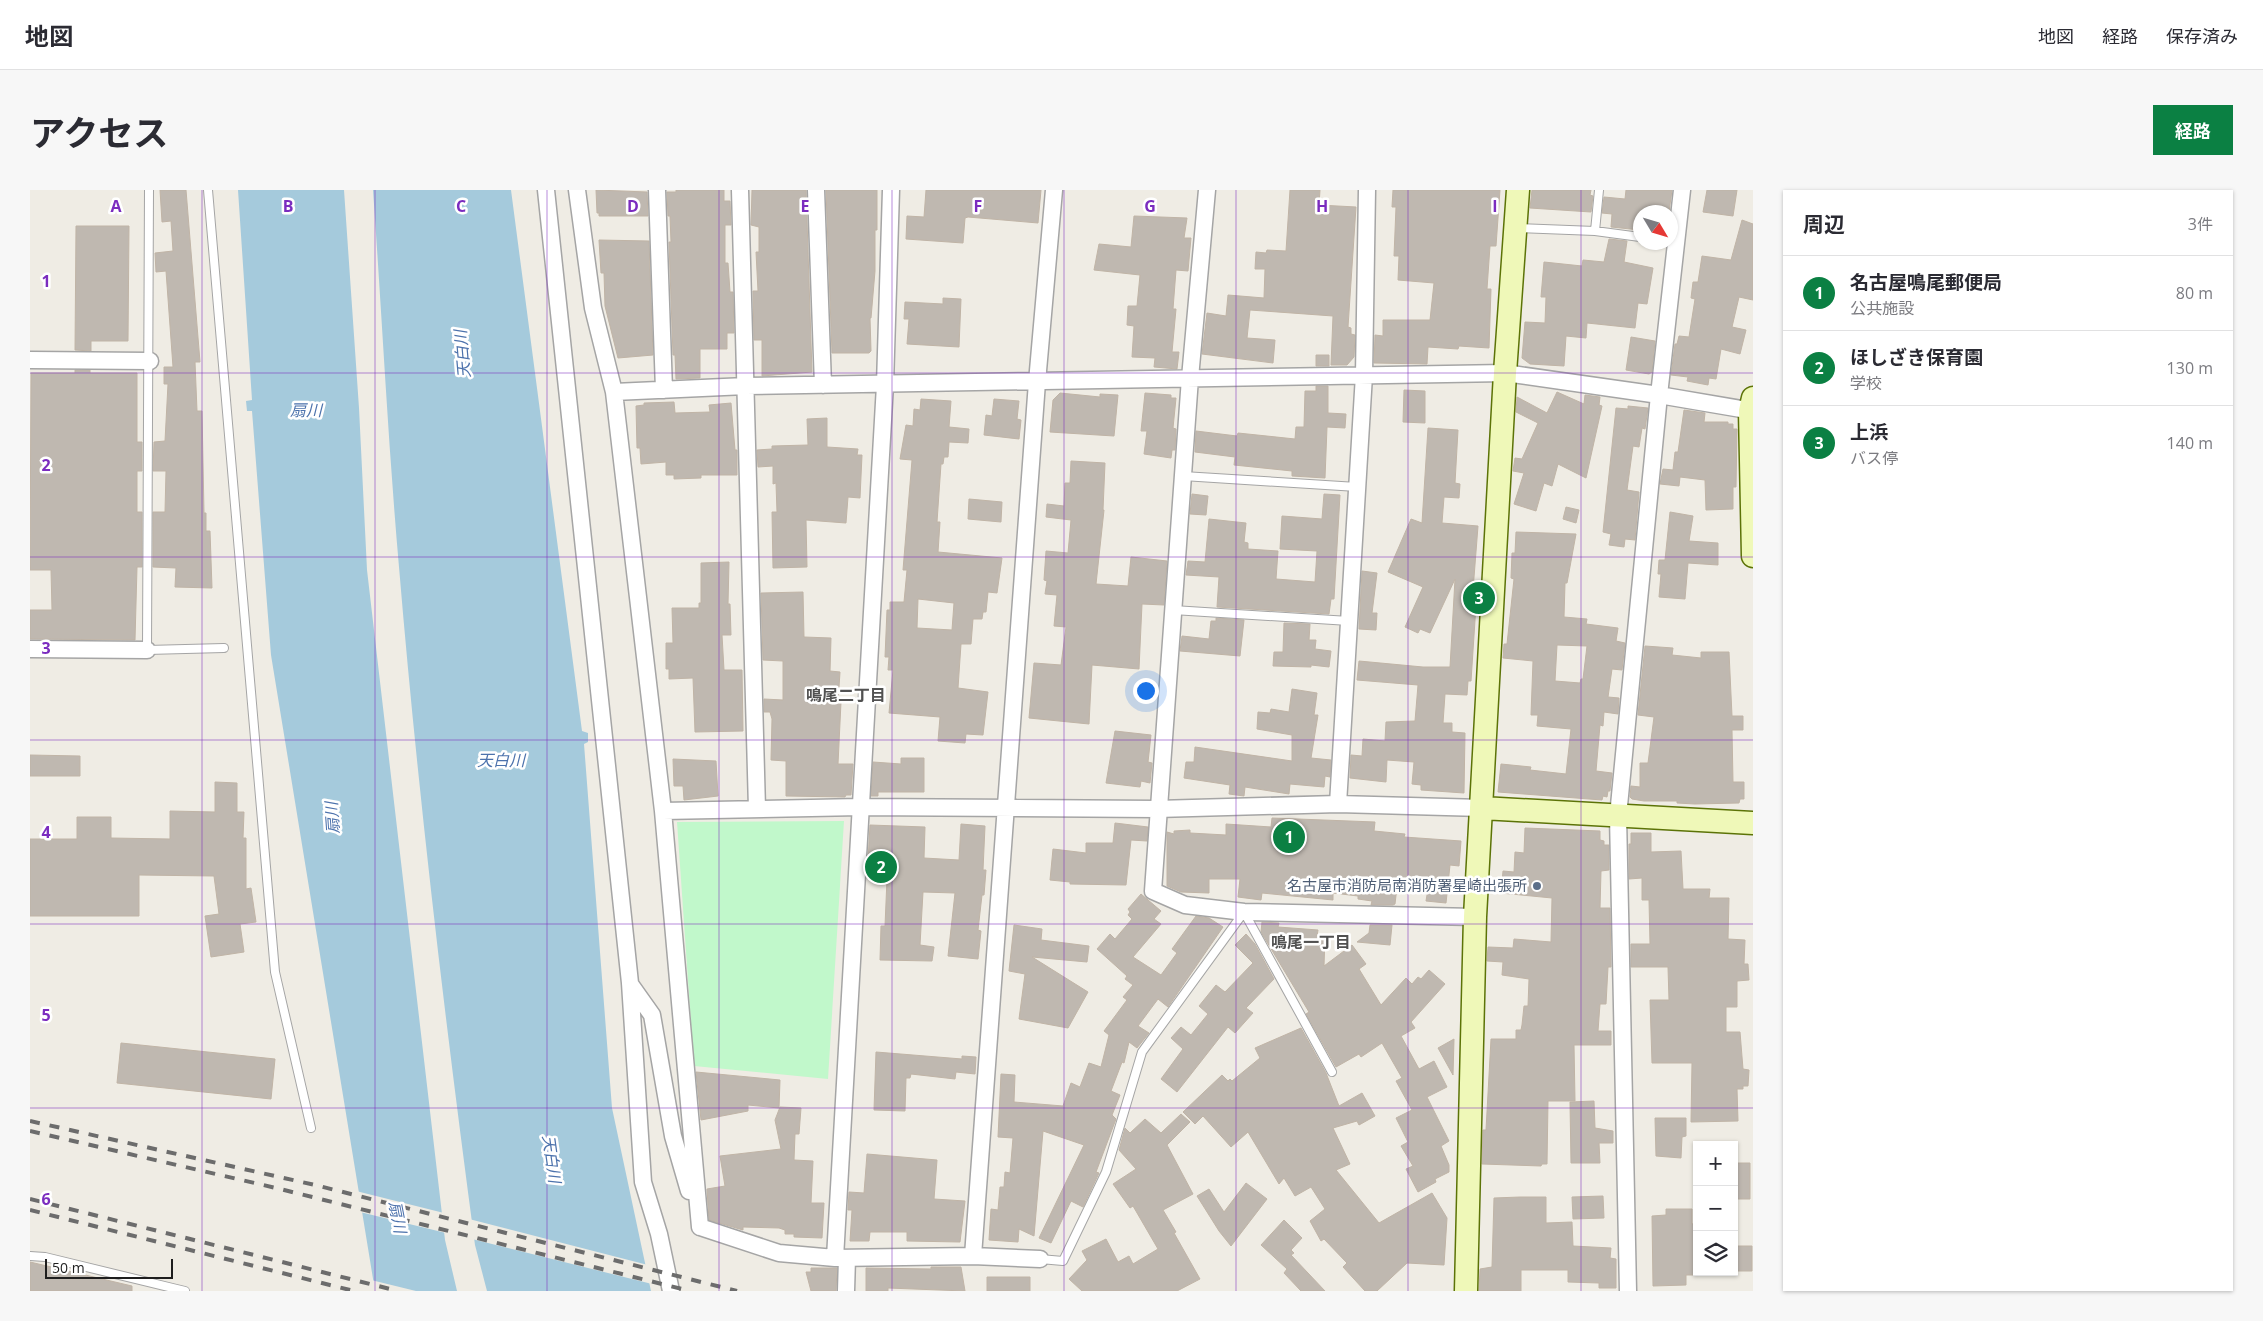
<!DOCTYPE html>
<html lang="ja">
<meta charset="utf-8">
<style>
:root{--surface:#fff;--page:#f7f7f7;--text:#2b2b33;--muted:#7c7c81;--line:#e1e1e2;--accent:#0b8043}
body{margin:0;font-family:"Open Sans","Noto Sans JP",sans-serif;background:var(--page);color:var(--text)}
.controls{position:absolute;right:15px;bottom:15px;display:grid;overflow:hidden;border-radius:0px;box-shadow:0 1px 4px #0004}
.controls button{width:45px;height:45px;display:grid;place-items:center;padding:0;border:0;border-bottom:1px solid var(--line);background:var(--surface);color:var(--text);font:25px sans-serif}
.compass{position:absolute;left:1603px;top:15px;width:45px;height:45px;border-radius:50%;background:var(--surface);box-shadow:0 1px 4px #0004;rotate:128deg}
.scale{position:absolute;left:15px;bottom:12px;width:128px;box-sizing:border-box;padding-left:5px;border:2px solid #1e1e1e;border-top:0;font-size:14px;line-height:18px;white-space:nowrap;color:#1e1e1e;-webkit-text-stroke:4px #fff;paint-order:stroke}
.you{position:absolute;left:1115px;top:500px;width:18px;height:18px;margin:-12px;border:4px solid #fff;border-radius:50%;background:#1a73e8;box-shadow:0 0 0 8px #1a73e833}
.badge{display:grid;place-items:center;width:32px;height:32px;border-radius:50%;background:var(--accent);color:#fff;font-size:16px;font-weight:700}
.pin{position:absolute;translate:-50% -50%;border:2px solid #fff;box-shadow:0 1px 5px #0006}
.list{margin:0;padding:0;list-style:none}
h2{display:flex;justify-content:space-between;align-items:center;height:65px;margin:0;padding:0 20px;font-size:21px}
h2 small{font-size:16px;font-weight:400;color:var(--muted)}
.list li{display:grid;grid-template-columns:32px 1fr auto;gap:15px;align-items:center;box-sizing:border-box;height:75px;padding:0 20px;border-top:1px solid var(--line)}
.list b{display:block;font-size:19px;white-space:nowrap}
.list p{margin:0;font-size:16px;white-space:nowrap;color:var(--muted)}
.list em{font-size:16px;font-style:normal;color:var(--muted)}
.icon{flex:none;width:28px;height:28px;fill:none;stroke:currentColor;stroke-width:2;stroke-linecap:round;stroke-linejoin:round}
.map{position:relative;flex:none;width:1723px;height:1101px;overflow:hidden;border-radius:0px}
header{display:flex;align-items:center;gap:30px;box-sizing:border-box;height:70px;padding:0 25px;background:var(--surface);border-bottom:1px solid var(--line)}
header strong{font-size:24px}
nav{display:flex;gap:28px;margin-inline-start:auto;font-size:18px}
.intro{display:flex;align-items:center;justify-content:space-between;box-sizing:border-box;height:120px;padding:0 30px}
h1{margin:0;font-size:35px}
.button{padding:12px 22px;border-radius:0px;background:var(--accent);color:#fff;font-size:18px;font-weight:700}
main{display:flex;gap:30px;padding:0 30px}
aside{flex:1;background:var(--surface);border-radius:0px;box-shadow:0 1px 4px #0004}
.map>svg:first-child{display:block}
.park{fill:#c1f8cb}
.water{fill:#a5cadc}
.pier{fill:#efece4}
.building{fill:#bfb8b0;stroke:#c0b4a6;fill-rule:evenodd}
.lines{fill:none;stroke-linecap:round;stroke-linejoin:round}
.lane-casing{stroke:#a5a5a5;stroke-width:10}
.street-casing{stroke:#a5a5a5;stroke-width:19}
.secondary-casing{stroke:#5c7307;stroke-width:25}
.lane{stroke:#fff;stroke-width:8}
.street{stroke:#fff;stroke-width:16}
.secondary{stroke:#eff8b8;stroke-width:22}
.rail{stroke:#6c6c6c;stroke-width:4;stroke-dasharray:10 10;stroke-linecap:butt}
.grid{fill:none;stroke:#7b2cbf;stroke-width:1;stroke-opacity:0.55}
.service-dot{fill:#5c6f8a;stroke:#fff;stroke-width:2}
.labels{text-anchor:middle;stroke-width:5;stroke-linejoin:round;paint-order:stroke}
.service-label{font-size:15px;fill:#4e5e75;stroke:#fff;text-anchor:end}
.water-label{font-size:16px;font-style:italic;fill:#4c72ac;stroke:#fff}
.neighbourhood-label{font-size:16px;font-weight:bold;fill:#515151;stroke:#fff}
.grid-label{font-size:16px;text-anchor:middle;font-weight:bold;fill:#7b2cbf;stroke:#fff;stroke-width:5;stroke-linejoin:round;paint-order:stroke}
</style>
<header>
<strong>地図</strong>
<nav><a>地図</a><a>経路</a><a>保存済み</a></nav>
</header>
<div class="intro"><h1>アクセス</h1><a class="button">経路</a></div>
<main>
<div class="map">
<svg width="1723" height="1101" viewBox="0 0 1723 1101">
<rect width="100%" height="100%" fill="#efece4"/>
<path class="park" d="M814 631 798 889 664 876 647 632Z"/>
<path class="water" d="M208 0H314L329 218 337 380 415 1050 427 1101H345L241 465 222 221H217L216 211 222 210Z
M343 0H481L552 541 558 543V552L554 554 582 918 621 1101H457L445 1055C415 830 388 604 369 377 358 252 352 126 343 0Z"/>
<path class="pier" d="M326 1001 414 1023 416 1043 330 1022Z
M439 1029 618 1075 622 1094 442 1049Z
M341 1090 386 1101H343Z"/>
<path class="building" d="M130 0H156L170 172H165L167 221H172L174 323H176V341H180L182 398 145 397 146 378 123 377V322H135L136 281H123L124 252 135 251 138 194H134V177H143L136 81 126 82 125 63 143 61 141 31 132 32Z
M566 0 617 2 618 26H569V23H567Z
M646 0H694V11H700L701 35H695V73H698L700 102H703L704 143H697V159H670V188L646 189 645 165H643L639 52H641L640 26H638L637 2H646Z
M722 0H776L782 182 732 186V150H724L723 101H728L726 62H729V37L721 35Z
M796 0H847V40H845V81L841 128H840L841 161 839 163H802Z
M896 0H1011L1008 33 938 27 935 28 933 53 876 49 877 26 894 27Z
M1260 0H1290L1289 15 1326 17 1318 137 1321 138V144L1325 145 1324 167 1317 175H1301L1303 126 1220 120 1217 148 1245 150 1243 173 1172 164 1177 123 1196 126 1198 105 1234 108 1235 79H1225L1226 62 1236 63 1237 60 1256 61Z
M1363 0H1470L1466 56H1460L1457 99H1461L1459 158 1429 156 1428 159 1398 157 1397 174 1344 173 1345 145 1353 146V130H1400L1404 93 1368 90 1369 66H1364L1366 17H1362Z
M1502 0H1561L1560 5 1563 6 1561 22 1500 18Z
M1596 0H1642L1639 22H1610V40L1581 37 1582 24 1572 23 1574 7 1595 9Z
M1677 0H1707L1703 26 1673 22Z
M1104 26 1157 28 1154 48H1161L1158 81 1146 80 1143 119H1146L1142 162H1149L1147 179 1124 177 1125 168 1102 167 1104 136 1097 135 1098 116H1107L1110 85 1064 80 1069 54 1101 57Z
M1712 30 1723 34V110L1709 107 1702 137 1716 140 1710 164 1691 159 1686 189 1679 188 1678 195 1657 191 1658 187 1641 185 1645 154H1647L1649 146 1659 147 1665 109 1661 108 1663 92H1668L1672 66 1701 70Z
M46 36H99L98 151H61V161L45 160Z
M1579 49 1597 51 1594 72 1623 78 1617 114 1608 113 1605 138 1557 133 1556 148 1536 146 1534 176 1500 174 1492 168 1495 132 1515 133 1516 107H1511L1514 72 1552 76 1553 70 1574 72Z
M569 50 619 51 623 165 588 168 575 116 574 83H571Z
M913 108 931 109 929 157 877 154 879 129H874L875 112 913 114Z
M1601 147 1625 151 1622 182 1619 184 1596 180Z
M1286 165H1299V176H1286Z
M45 180H60V183H107V252H112V281H107V322H112V377H107L105 450 0 449V420H22L21 380H0L1 183H45Z
M1286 196H1298V223L1316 224 1315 238 1297 237 1295 288 1262 286V281L1204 275 1205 267 1165 262 1166 241 1207 246 1208 243 1265 249 1266 237H1274L1275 201H1286Z
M1374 200 1395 201V233L1373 232Z
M1527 202 1554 214 1555 205 1570 207 1569 215 1572 216 1556 288 1528 274 1522 296 1514 293 1506 321 1484 314 1494 283 1483 281 1485 268 1492 269 1508 233 1486 222 1487 207 1517 223Z
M1030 203 1070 207V204L1088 205 1084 246 1020 242 1023 210Z
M1115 203 1141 205V208H1146L1143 238 1146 239 1145 260H1142L1141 268 1114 264 1117 241H1111Z
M891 209 921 211 919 237 939 239 938 253 919 252 918 267H914L913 274H911L907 332H910L908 362 972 368 967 403 958 402 956 422H953L952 429H943L941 454H931L928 498 958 502 953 545 936 544 935 553 908 551 910 527 859 523 863 480H858L859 467H855L857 420H860V412H874L877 380H873L882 270 870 269 876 235 883 236 884 219 890 220ZM888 409 924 413 922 440 887 438Z
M964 209 989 211 987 229 991 230 989 249 954 245 956 225 962 226Z
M644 212 645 223 680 222 679 215 701 213 705 260H707V285H671V288L644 289V285H636V272L611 274 610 258H607L606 216 614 215V213Z
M1598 216 1618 218 1615 239 1612 238 1609 257 1603 256 1597 300 1609 302 1605 350 1595 349 1594 357 1579 355 1581 344 1573 342 1586 218 1598 219Z
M1654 220 1675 223 1674 232H1698V234H1703V239H1707L1706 297H1703V319L1676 320 1675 290 1650 287 1649 296 1630 294 1633 279 1643 280 1645 262H1648Z
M797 228V257L828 259 827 265H832L830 308 818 307 816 333 776 330 777 377 743 378 742 322H747L746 293 743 294V276L728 277 727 260 742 259V256L778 255 777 229Z
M1398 238 1428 240 1425 293 1430 294 1429 308 1414 307 1412 333 1448 336 1442 413 1446 415 1441 491H1438L1437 505 1415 504 1413 533H1422V542L1435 543 1434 603 1391 600V595L1382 594 1384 572 1357 570 1356 592 1320 588 1321 565 1332 566 1333 549 1355 551 1356 532 1385 531 1388 495 1327 490 1329 471 1393 477H1420L1425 389 1400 443 1390 439 1388 443 1375 437 1393 397 1358 382 1381 329 1392 333Z
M1041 271 1075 273 1073 320H1074L1066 394 1098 396 1101 367 1137 371 1134 415 1112 414 1109 479 1062 475 1059 534 999 528 1004 473 1031 475 1036 437 1024 436 1027 405 1015 404 1017 391 1014 390 1016 361 1038 363 1041 330 1016 327 1017 314 1034 316 1035 293H1040Z
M1162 304 1178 306 1176 325 1160 324Z
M1294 304 1310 305 1304 409H1301L1299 424 1187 417 1189 387 1156 385 1158 371 1175 372 1179 329 1216 333 1214 352 1218 353V359L1248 361 1246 389 1285 392 1287 361 1250 359 1252 326 1292 329Z
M939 309 972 312 971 332 938 329Z
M1536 317 1549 320 1546 333 1533 329Z
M1640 322 1663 326 1659 351 1688 353V375L1658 373 1655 409 1629 407 1631 384H1628L1629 370H1635Z
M1486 342 1546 344 1537 393H1535L1534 427 1557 429 1556 434 1588 438 1586 451 1595 453 1592 480 1582 479 1578 507 1589 508 1588 524 1574 522 1573 536 1570 535 1566 581 1582 583 1580 601H1578L1577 607 1573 606 1572 610 1468 602 1471 574 1501 577 1500 580 1536 584 1541 539 1507 536 1508 525H1501L1503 471 1473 468 1474 454H1477L1484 389 1481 388 1482 363H1485ZM1527 455 1557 456 1553 489H1551L1550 493 1525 491Z
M699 372 698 414H700L701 445H692L694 480H712L713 541 665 542 663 488 639 489V479H636V453H643L642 418H669V413H671V373Z
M1332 381 1347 383 1342 423H1347L1346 440 1329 439Z
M773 402 774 447 801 448 800 481 810 482 808 512H811L808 574H823L821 605H816L815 607 756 606V571L741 570 742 529 740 522H734V509L753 510V471L733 470 731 403Z
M1186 428 1214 430 1210 466 1150 461 1152 446 1179 449 1181 431H1186Z
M1254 433 1280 434 1279 450H1286L1285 459 1301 461 1299 477 1281 475V477L1243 476 1244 462H1253Z
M1615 456 1643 458 1642 465 1671 468V462H1699L1702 526H1713V540H1702L1703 592H1714V609H1710L1709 613 1665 614 1647 613V611H1614L1602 609 1600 607 1601 596 1610 597V573H1618L1624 527 1608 525Z
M1262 499 1287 503 1284 525H1288L1281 568 1301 570 1300 587 1295 586 1294 597 1260 594 1259 604 1215 597 1214 606 1199 604 1200 595 1154 588 1156 572H1164L1165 557 1262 571V545L1227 539 1228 522 1240 523 1241 519 1259 522Z
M1085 541 1121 545 1118 572 1122 573 1120 593 1111 591 1110 597 1076 593Z
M0 565 50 566V586H0Z
M871 568H894V602H848V606H841L843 572 871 574Z
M643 569 686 571 688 606 654 610 653 596H644Z
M185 592 207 593V622H214L213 648H216V699L221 698 226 732 210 734 214 762 181 767 175 726 189 724 184 686 109 685V726H0V649H47V627H81V648L140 649V621L185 622Z
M1242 628 1345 632 1344 641 1375 644 1374 647 1431 651 1429 676 1420 675 1416 713 1396 711 1398 699 1367 697 1365 714 1363 715H1341L1342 711 1328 709V706L1303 703V710L1232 703 1231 710 1208 707 1210 689H1179V703L1151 702 1137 696V642L1144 644V641L1160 640V643L1196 645V634L1241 637Z
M1085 633 1118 637 1117 651 1101 650 1096 695 1040 694V692L1020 690 1023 659 1056 663V653H1083Z
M931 634 955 636 953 680H956L954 705H952L948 740 951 741 948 769 918 766 925 703 893 702 890 755 904 757 902 771 850 770 851 736H855L857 689 837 688 840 635 895 637 894 668 929 670Z
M1495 638 1570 641V650L1574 651V655H1579V680L1571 681 1570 718H1580L1581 777H1578L1576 814H1570L1568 841H1581V855H1544L1545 911H1518L1517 974H1512L1511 976 1452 974 1453 940H1456L1461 849H1486V840H1491L1492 835 1494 816H1498L1499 789 1472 785 1473 772 1457 771 1458 757 1483 758 1484 749 1521 752 1522 708 1471 703 1473 681 1484 682 1485 662 1494 663Z
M1601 643H1621V662L1651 661 1653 699H1680L1679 708H1699L1698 749 1715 750 1714 774H1718L1719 790 1707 791V817H1696V842H1710L1713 879 1719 880 1718 896H1713V899H1707L1708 931 1661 932 1662 873H1622L1620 810H1639L1638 777H1601V754H1620L1619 710H1612V688L1599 689V654H1601Z
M1111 704 1131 721 1124 729 1131 734 1103 767 1131 785 1147 763 1142 759 1166 726 1179 728 1193 737 1138 817 1128 809 1108 836 1119 843 1107 858 1099 852 1094 873 1092 872 1081 901 1090 905 1082 925 1086 929 1066 982 1069 983 1053 1017 1041 1011 1021 1053 1009 1048 1054 955 1013 941 1004 1046 989 1039 988 1052 959 1050 961 1019 968 1020 970 997H974L975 982 980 983 983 948 968 947 971 884 985 885 984 912 1033 916 1041 893 1050 897 1059 873 1071 877 1079 845 1074 841 1097 810 1093 807 1103 795 1095 789 1097 786 1067 759 1080 744 1085 749 1102 729 1098 725 1100 722 1098 719Z
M1232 732 1249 733 1248 737 1288 740 1287 746H1295L1294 776 1322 755 1336 774 1329 779 1351 815 1376 788 1382 794 1388 787 1391 789 1399 780 1415 794 1381 832 1385 838 1371 846 1389 879 1404 871 1417 897 1397 907 1419 951 1411 956 1419 975V982L1405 989 1406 992 1388 1002 1376 979 1383 976 1371 956 1378 952 1366 928 1382 920 1366 891 1372 888 1352 853 1331 867 1329 864 1306 877 1276 824 1279 822 1231 742Z
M984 735 1012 739 1011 750 1059 756 1057 772 1002 767 1058 802 1038 838 989 829 995 784 979 781Z
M1340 735H1362L1360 755 1327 752 1339 743Z
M1216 744 1225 754 1244 789 1216 818 1223 823 1205 843 1198 837 1147 902 1131 889 1153 859 1141 848 1151 837 1161 845 1178 824 1169 816 1186 795 1195 802 1223 773 1205 755Z
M1271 838 1296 883 1309 916 1332 903 1345 926 1329 935 1327 931 1303 938 1320 974 1306 980 1349 1033 1402 1003 1417 1028 1414 1075 1377 1073 1347 1101H1335L1313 1077 1317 1073 1294 1049 1291 1051 1280 1031 1295 1019 1281 997 1265 1006 1254 988 1249 994 1218 942 1201 957 1173 926 1165 934 1153 922 1192 885 1198 891 1200 889 1202 891 1230 868 1225 858Z
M1424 849 1423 885 1408 858Z
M91 853 245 869 241 909 87 893Z
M846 862 932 869V866L946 867 945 884 926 882 925 889 881 884 880 888H876L875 921 844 920Z
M666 882 750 890 749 918 718 915V921L671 930Z
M1564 911 1565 938 1583 941V953H1569L1570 973H1541L1540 912Z
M750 917 771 918 769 944H765L764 970 783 971 781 1013H794L792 1048 764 1047V1044H755V1040L749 1038 713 1037V1040L679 1030 677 999 695 996 690 966 751 959 745 930Z
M1151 924 1160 932 1137 955 1163 1004 1133 1020 1146 1042 1144 1043 1170 1089 1147 1101H1052L1039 1089 1057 1070 1052 1061 1076 1049 1088 1072 1099 1066 1103 1074 1128 1059 1103 1016 1100 1018 1083 994 1106 979 1089 960 1095 938 1100 943 1115 929 1131 943Z
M1625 928H1656V946L1652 947 1651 968 1626 966Z
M837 964 907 970 904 1009 935 1011 930 1052 877 1051V1042H840L839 1051H820L822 1020H818L819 1002 834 1003Z
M1704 973H1720V1009H1704Z
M1216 993 1237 1009 1201 1056 1189 1041 1167 1006 1179 999 1194 1022Z
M1573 1006 1574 1028 1543 1029 1542 1007Z
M1490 1007H1516V1033L1542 1032 1543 1056 1581 1058 1580 1068 1586 1069V1098H1569V1093L1538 1092V1080H1491V1101H1449L1450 1079 1462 1077 1464 1008Z
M1636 1019H1662V1034L1667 1033V1085H1656V1095L1623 1096 1622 1026 1636 1025Z
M1254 1030 1272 1048 1261 1060 1264 1063 1261 1065 1295 1101H1271L1254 1083 1257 1079 1231 1055Z
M1704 1056H1722V1081H1704Z
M0 1072 102 1096V1101H0Z
M901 1077H931L935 1101 858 1098V1101H836V1078L901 1079Z
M781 1078H807L806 1101H781L776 1082H781Z
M957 1087H1000V1101H957Z"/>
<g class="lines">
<g class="lane-casing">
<path id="lane" d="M119 0 117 460 194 458
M178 0 245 782 281 938
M1487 38 1565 41 1610 47
M1565 41 1569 0
M1153 286 1327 297
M1143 420 1319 431
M0 1066 15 1067 155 1101
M1010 1069 1033 1071 1076 982 1112 862 1214 722 1302 882"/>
</g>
<g class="street-casing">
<path id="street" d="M516 0 600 793 613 992 629 1044 641 1101
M547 0 563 118 584 202 633 621 670 1037
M627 0 634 200
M710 0 727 619
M786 0 793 195
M1177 0 1160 188 1123 701 1155 715 1214 722 1445 727
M0 170 120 171
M584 202 716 196 1475 183 1629 205 1723 221
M0 459 117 460
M1308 614 1334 185 1337 0
M633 621 830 617 1127 619 1308 614 1452 618
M600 794 622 825 643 946 659 1001
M670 1037 749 1063 805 1068 943 1066 1010 1069
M943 1066 1007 192 1024 0
M805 1068 855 195 861 0
M816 1101 817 1068
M1598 1101 1588 626 1629 205 1652 0"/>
</g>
<g class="secondary-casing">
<path id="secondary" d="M1723 208 1720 221 1723 366
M1452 618 1723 633
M1436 1101 1445 727 1475 183 1488 0"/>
</g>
<use href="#lane" class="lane"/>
<use href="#street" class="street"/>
<use href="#secondary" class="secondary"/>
<path class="rail" d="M0 931 285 995 707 1101
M0 941 246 998 660 1101
M0 1009 368 1101
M0 1020 324 1101"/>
</g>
<path class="grid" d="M172 0V1101M345 0V1101M517 0V1101M689 0V1101M862 0V1101M1034 0V1101M1206 0V1101M1378 0V1101M1551 0V1101M0 183H1723M0 367H1723M0 550H1723M0 734H1723M0 918H1723"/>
<circle class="service-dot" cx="1507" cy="696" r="5"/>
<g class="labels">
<g class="service-label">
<text x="1497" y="701">名古屋市消防局南消防署星崎出張所</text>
</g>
<g class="water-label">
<text transform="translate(432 164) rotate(-95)" y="6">天白川</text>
<text x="276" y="226">扇川</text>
<text x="471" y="576">天白川</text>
<text transform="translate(302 628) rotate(-94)" y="6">扇川</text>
<text transform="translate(522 969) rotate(82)" y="6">天白川</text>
<text transform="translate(368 1027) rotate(79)" y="6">扇川</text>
</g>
<g class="neighbourhood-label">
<text x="816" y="511">鳴尾二丁目</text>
<text x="1281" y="758">鳴尾一丁目</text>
</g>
</g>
<g class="grid-label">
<text x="86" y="22">A</text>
<text x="258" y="22">B</text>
<text x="431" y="22">C</text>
<text x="603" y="22">D</text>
<text x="775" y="22">E</text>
<text x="948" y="22">F</text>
<text x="1120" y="22">G</text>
<text x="1292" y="22">H</text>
<text x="1465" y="22">I</text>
<text x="16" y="97">1</text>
<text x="16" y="281">2</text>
<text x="16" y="464">3</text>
<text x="16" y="648">4</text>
<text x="16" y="831">5</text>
<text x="16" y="1015">6</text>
</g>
</svg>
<div class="controls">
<button>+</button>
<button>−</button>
<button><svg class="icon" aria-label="layers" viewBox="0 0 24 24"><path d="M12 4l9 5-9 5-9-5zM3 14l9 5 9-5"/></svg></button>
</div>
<svg class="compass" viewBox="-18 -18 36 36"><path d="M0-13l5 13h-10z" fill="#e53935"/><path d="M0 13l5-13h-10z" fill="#7c7c81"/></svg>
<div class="scale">50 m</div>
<div class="you"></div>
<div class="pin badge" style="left:1259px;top:647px">1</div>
<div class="pin badge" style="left:851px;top:677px">2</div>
<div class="pin badge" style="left:1449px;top:408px">3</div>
</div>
<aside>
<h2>周辺<small>3件</small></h2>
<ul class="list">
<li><span class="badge">1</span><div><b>名古屋鳴尾郵便局</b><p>公共施設</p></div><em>80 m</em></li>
<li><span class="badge">2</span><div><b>ほしざき保育園</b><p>学校</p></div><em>130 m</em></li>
<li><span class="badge">3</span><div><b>上浜</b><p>バス停</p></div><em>140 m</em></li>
</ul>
</aside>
</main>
